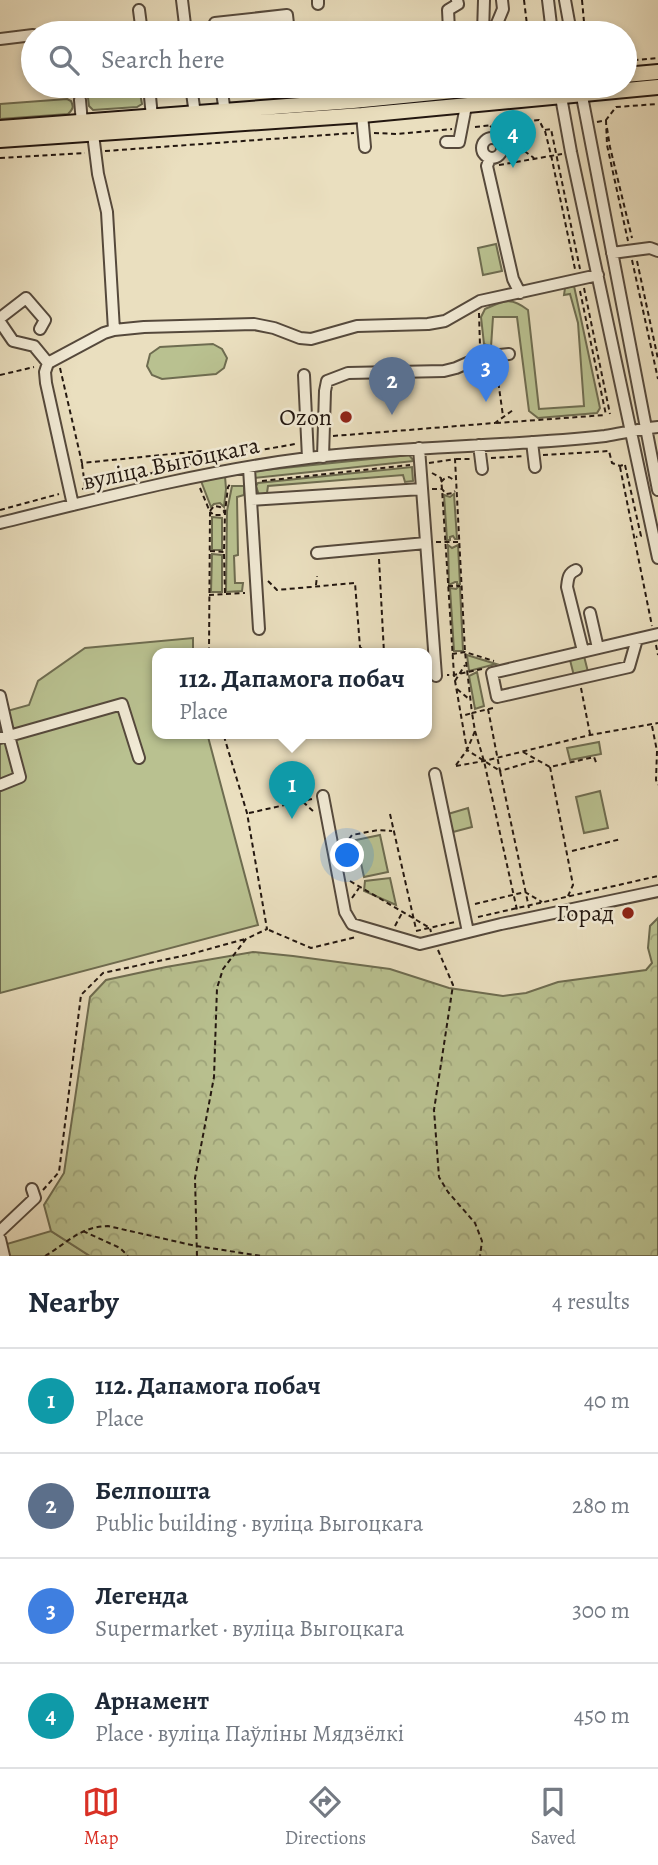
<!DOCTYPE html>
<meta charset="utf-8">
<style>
:root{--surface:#fff;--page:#f2f2f3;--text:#1f2937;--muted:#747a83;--line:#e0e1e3;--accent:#d93025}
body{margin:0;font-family:Alegreya,serif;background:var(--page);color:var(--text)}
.you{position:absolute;left:348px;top:856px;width:24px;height:24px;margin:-18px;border:5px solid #fff;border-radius:50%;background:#1a73e8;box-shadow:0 0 0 10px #1a73e833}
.badge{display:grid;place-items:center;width:46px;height:46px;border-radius:50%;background:var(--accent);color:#fff;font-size:23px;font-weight:700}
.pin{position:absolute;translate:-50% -58px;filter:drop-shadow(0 2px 4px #0008)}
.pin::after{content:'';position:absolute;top:37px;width:24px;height:21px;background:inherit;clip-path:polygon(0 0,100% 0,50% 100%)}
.popup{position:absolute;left:152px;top:648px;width:280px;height:91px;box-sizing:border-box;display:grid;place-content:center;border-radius:14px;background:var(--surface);filter:drop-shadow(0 2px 5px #0005);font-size:23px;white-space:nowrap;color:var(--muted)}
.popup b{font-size:26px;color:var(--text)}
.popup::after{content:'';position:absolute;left:50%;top:100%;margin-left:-14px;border:14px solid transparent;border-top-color:var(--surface)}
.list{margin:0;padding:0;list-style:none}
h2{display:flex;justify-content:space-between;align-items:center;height:91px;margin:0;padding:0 28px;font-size:30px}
h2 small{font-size:23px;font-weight:400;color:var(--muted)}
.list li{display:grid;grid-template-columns:46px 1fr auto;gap:21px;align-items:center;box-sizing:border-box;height:105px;padding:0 28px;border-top:2px solid var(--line)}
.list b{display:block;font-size:26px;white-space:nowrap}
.list p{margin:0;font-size:23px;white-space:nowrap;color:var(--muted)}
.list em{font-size:23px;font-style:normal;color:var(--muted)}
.icon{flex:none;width:38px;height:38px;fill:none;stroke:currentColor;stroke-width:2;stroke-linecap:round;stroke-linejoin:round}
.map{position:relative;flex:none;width:658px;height:1256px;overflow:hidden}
.search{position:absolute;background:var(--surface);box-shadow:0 4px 10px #0003;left:21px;right:21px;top:21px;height:77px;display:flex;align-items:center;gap:18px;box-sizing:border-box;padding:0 24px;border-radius:38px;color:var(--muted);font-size:26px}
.sheet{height:511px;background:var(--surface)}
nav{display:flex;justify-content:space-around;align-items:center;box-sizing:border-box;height:98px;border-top:2px solid var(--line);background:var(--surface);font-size:19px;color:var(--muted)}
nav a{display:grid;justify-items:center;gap:4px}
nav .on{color:var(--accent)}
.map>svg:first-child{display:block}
.green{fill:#b9c190;stroke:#6e6c50;stroke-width:2}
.forest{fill:url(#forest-crowns);stroke:#6e6c50;stroke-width:2}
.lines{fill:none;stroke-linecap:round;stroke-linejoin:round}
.minor-casing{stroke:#55493c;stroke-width:14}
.major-casing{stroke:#231710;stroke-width:18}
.path{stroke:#231710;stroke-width:2;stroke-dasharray:5 3.5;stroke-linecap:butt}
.minor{stroke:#f1ead5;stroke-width:10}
.major{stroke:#eadfbf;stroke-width:14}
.poi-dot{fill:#8f2418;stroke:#f1ead5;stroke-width:2.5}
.labels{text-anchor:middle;stroke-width:5;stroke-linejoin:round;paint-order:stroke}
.poi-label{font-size:24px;fill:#231710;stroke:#f1ead5;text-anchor:end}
.street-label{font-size:24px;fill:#231710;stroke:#f1ead5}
</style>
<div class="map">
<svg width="658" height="1256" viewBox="0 0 658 1256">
<defs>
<pattern id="forest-crowns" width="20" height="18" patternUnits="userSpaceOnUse" patternTransform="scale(1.75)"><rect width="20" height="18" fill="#b9c190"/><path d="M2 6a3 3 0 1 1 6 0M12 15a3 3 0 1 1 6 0" fill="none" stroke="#9fa57b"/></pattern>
</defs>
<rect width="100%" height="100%" fill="#eadfbf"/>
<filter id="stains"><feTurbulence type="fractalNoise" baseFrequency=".00286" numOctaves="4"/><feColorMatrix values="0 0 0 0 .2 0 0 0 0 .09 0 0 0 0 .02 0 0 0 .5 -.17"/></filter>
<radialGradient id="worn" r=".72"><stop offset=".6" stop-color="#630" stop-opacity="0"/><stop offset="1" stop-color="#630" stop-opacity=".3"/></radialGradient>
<path class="green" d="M140 93 142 104 137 107 93 110 89 106 88 98 90 96Z
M67 99 71 101C74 107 73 109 68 114L0 119V104Z
M496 244 502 271 483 275 478 248Z
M574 286 600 408 597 413 538 418 529 411 517 317H493L491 347 484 344 481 317 485 309C504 301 510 296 528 310L539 409 584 406 578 323 570 294 564 295 565 288Z
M213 344 222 349 227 358 224 368 216 374 162 379 152 375 147 366 150 354 160 347Z
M409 455 414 461 254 478 255 471Z
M412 467 413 481 405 482 403 475 268 486 267 493 259 495 256 486 258 483Z
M225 476 226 489 224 507 220 503 214 504 211 507 201 481Z
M232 486H244V495L237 497 238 555 234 556 235 583H243L242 591 226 592 227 511Z
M454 494 457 539H455L453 536 450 537V540H447L444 495 450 497Z
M212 517 222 518V550H212Z
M448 545 452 548 458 545 460 584 457 585V582H455L449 585Z
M212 554 222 555V592H211Z
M458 587H460L463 651H454L450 588 456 589Z
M193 638V653H157V733H207L258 925 0 993V713L29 705 38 681 85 648Z
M467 655 496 664 469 671Z
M584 656 588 672 574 676 570 660Z
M477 672 484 706 475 709 469 676Z
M599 742 601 754 570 760 567 748Z
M600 791 608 828 584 833 576 797Z
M468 808 472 827 453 832 448 814Z
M380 835 388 872 364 877 356 840Z
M390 878 396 905 364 891 365 881Z
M51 1231 90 1256H0V1246Z"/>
<path class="forest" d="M658 918V1256H90L51 1231 44 1205 64 1173 90 997 106 980 166 967 253 952 293 956 390 969 449 988 503 996 526 993 558 982 646 970 652 963 648 948 650 926Z"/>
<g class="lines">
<g class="minor-casing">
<path id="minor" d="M182 0 186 33
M318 0V4
M548 0 552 33
M565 0 571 33
M139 10 142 33
M47 33 72 30
M216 33 215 23 287 15 289 33
M451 33 449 30 448 10 458 4 457 0
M483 33 484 0
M493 33 503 9 502 0
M0 39 33 35
M149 86 152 117
M191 86 195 114
M221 86 225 112
M353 86V101
M559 86 571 152 658 558
M580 86 658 490
M80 100 82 123
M362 115 365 147
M93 134 98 174 107 212 114 330
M482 148a10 10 0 1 1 20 0a10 10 0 1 1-20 0Z
M446 142H459L466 106
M490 158 487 166 513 279 520 293
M612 253 650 248 658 251
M0 318 26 298 45 320 40 329
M0 322 13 341 34 346 48 363
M304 375 308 458
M532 442 535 467
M479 445 482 469
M419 448 436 676
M323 457 325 391 327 381 348 373 444 371 456 368 481 357 509 354
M249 468 259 629
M251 500 422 489
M73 505 46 383 45 372 48 363 104 333 114 330 144 327 254 324 274 328 300 338 311 339 357 326 428 324 445 321 480 301 598 275
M0 523C101 498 204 471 308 458 407 446 507 447 605 436 623 433 640 429 658 427
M317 553 426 543
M576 570C568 573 568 579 567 587L583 651
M590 613 598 648
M637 639 629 667 497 697 492 673 658 634
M0 696 9 736 122 704 139 758
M0 738 9 736 20 777 0 785
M435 774 468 932
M323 796 345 912 352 924 420 944 501 924 658 891
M0 1231 35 1198 32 1189
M0 1239 4 1256"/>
</g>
<g class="major-casing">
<path id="major" d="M625 75 658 72
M0 128 353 101 503 86
M0 140 362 115 658 87"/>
</g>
<path class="path" d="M524 0 528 33
M582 0 585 33
M625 61 658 58
M606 120 607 145 628 241
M597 122 606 120 616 107 658 104
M490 126 534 158
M475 127 539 120 544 130 551 129 580 269
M607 128 610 147 632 238
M545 131 551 155 575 269
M374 133 397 134 452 129
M105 151 354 133
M0 158 85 153
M499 165 562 154
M632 260 658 379
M637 261 658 359
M584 288 610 414
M580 291 606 415
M479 313 480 346
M496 366 503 416
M60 368 82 463 201 451 205 459
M0 375 34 367
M496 423 606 415
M333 436 495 423 513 410
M543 455 609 451 612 463 620 466 626 464
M491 458 524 456
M456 459H471
M429 463 455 459 465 652 472 713 493 708
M82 464 85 486
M625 465 641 536 636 537
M620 467 652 626
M432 473 441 478 442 489 454 675H447
M262 481 410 465
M441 482 444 479 449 477 454 480
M200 488 210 512 209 653
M82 489 227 456 295 444
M432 489H442L446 494 453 493 455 491
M0 510 59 494
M210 511 214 506 220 507 225 512 228 487 231 483
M436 542H459
M210 551 224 552 225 512 221 515H213L211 512
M379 559 384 653
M268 581 277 590 355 583 360 647 366 653
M316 585 317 576
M448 586H460
M226 594 245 593
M209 595 225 594 224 553
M656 645 658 655
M452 654 465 652 494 661
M482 669 454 675 467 750 500 771 529 908
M455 681 465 665
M581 688 590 734
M457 689 469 699
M488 709 500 771 537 760
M652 726 657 751 656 780 658 785
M475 731 484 761 517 910
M523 752 550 767 594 757 597 765
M456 765 467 750 475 731 472 713 462 716
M456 766 484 761 590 735 658 723
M550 767 573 885 568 896
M303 802 314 812
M249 813 312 799
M390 814 416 929
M344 846 352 835 378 830 392 831
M572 851 621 839
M350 881 430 928 431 932
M352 898 359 888
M475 904 525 892 542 902
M478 917 658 876
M395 926 402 913
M269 930 311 948 356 937
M416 931 455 922
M438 950 453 985 434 1110 439 1177 448 1192 475 1223 482 1241 480 1256
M43 1190 59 1172 81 995 103 973 191 954 245 939
M83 1231 120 1248 128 1256
M45 1256C69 1242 79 1227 108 1226L196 1246 262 1256
M197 1256 195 1178 214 1077 217 988 223 969 246 939 267 929 247 813 223 733"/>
<use href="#minor" class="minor"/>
<use href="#major" class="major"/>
</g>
<g class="poi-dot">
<circle cx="346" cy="417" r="7"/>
<circle cx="628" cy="913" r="7"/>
</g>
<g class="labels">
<g class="poi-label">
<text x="332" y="425">Ozon</text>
<text x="614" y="921">Горад</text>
</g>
<g class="street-label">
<text transform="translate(171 463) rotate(-12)" y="8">вуліца Выгоцкага</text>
</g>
</g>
<rect width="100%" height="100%" filter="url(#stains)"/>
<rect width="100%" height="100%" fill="url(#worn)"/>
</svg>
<div class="you"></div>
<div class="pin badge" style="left:292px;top:819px;background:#0f9aa8">1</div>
<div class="popup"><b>112. Дапамога побач</b>Place</div>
<div class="pin badge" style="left:392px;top:415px;background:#5c6f8a">2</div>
<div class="pin badge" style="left:486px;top:402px;background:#3f7fe0">3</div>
<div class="pin badge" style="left:513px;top:168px;background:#0f9aa8">4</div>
<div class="search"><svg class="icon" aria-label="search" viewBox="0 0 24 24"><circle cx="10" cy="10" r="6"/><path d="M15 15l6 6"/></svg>Search here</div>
</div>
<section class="sheet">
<h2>Nearby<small>4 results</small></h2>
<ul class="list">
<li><span class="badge" style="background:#0f9aa8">1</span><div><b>112. Дапамога побач</b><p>Place</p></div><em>40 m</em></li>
<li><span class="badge" style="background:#5c6f8a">2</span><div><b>Белпошта</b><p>Public building · вуліца Выгоцкага</p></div><em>280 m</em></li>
<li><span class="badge" style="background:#3f7fe0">3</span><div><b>Легенда</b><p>Supermarket · вуліца Выгоцкага</p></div><em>300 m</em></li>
<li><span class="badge" style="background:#0f9aa8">4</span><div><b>Арнамент</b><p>Place · вуліца Паўліны Мядзёлкі</p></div><em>450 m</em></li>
</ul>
</section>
<nav>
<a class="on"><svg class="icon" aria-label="map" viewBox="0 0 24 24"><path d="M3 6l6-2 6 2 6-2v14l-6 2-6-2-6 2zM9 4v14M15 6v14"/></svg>Map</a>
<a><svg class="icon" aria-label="directions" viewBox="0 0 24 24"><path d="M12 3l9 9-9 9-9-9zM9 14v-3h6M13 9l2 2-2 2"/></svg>Directions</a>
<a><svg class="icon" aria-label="saved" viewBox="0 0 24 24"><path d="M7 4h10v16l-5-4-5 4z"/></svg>Saved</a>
</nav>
